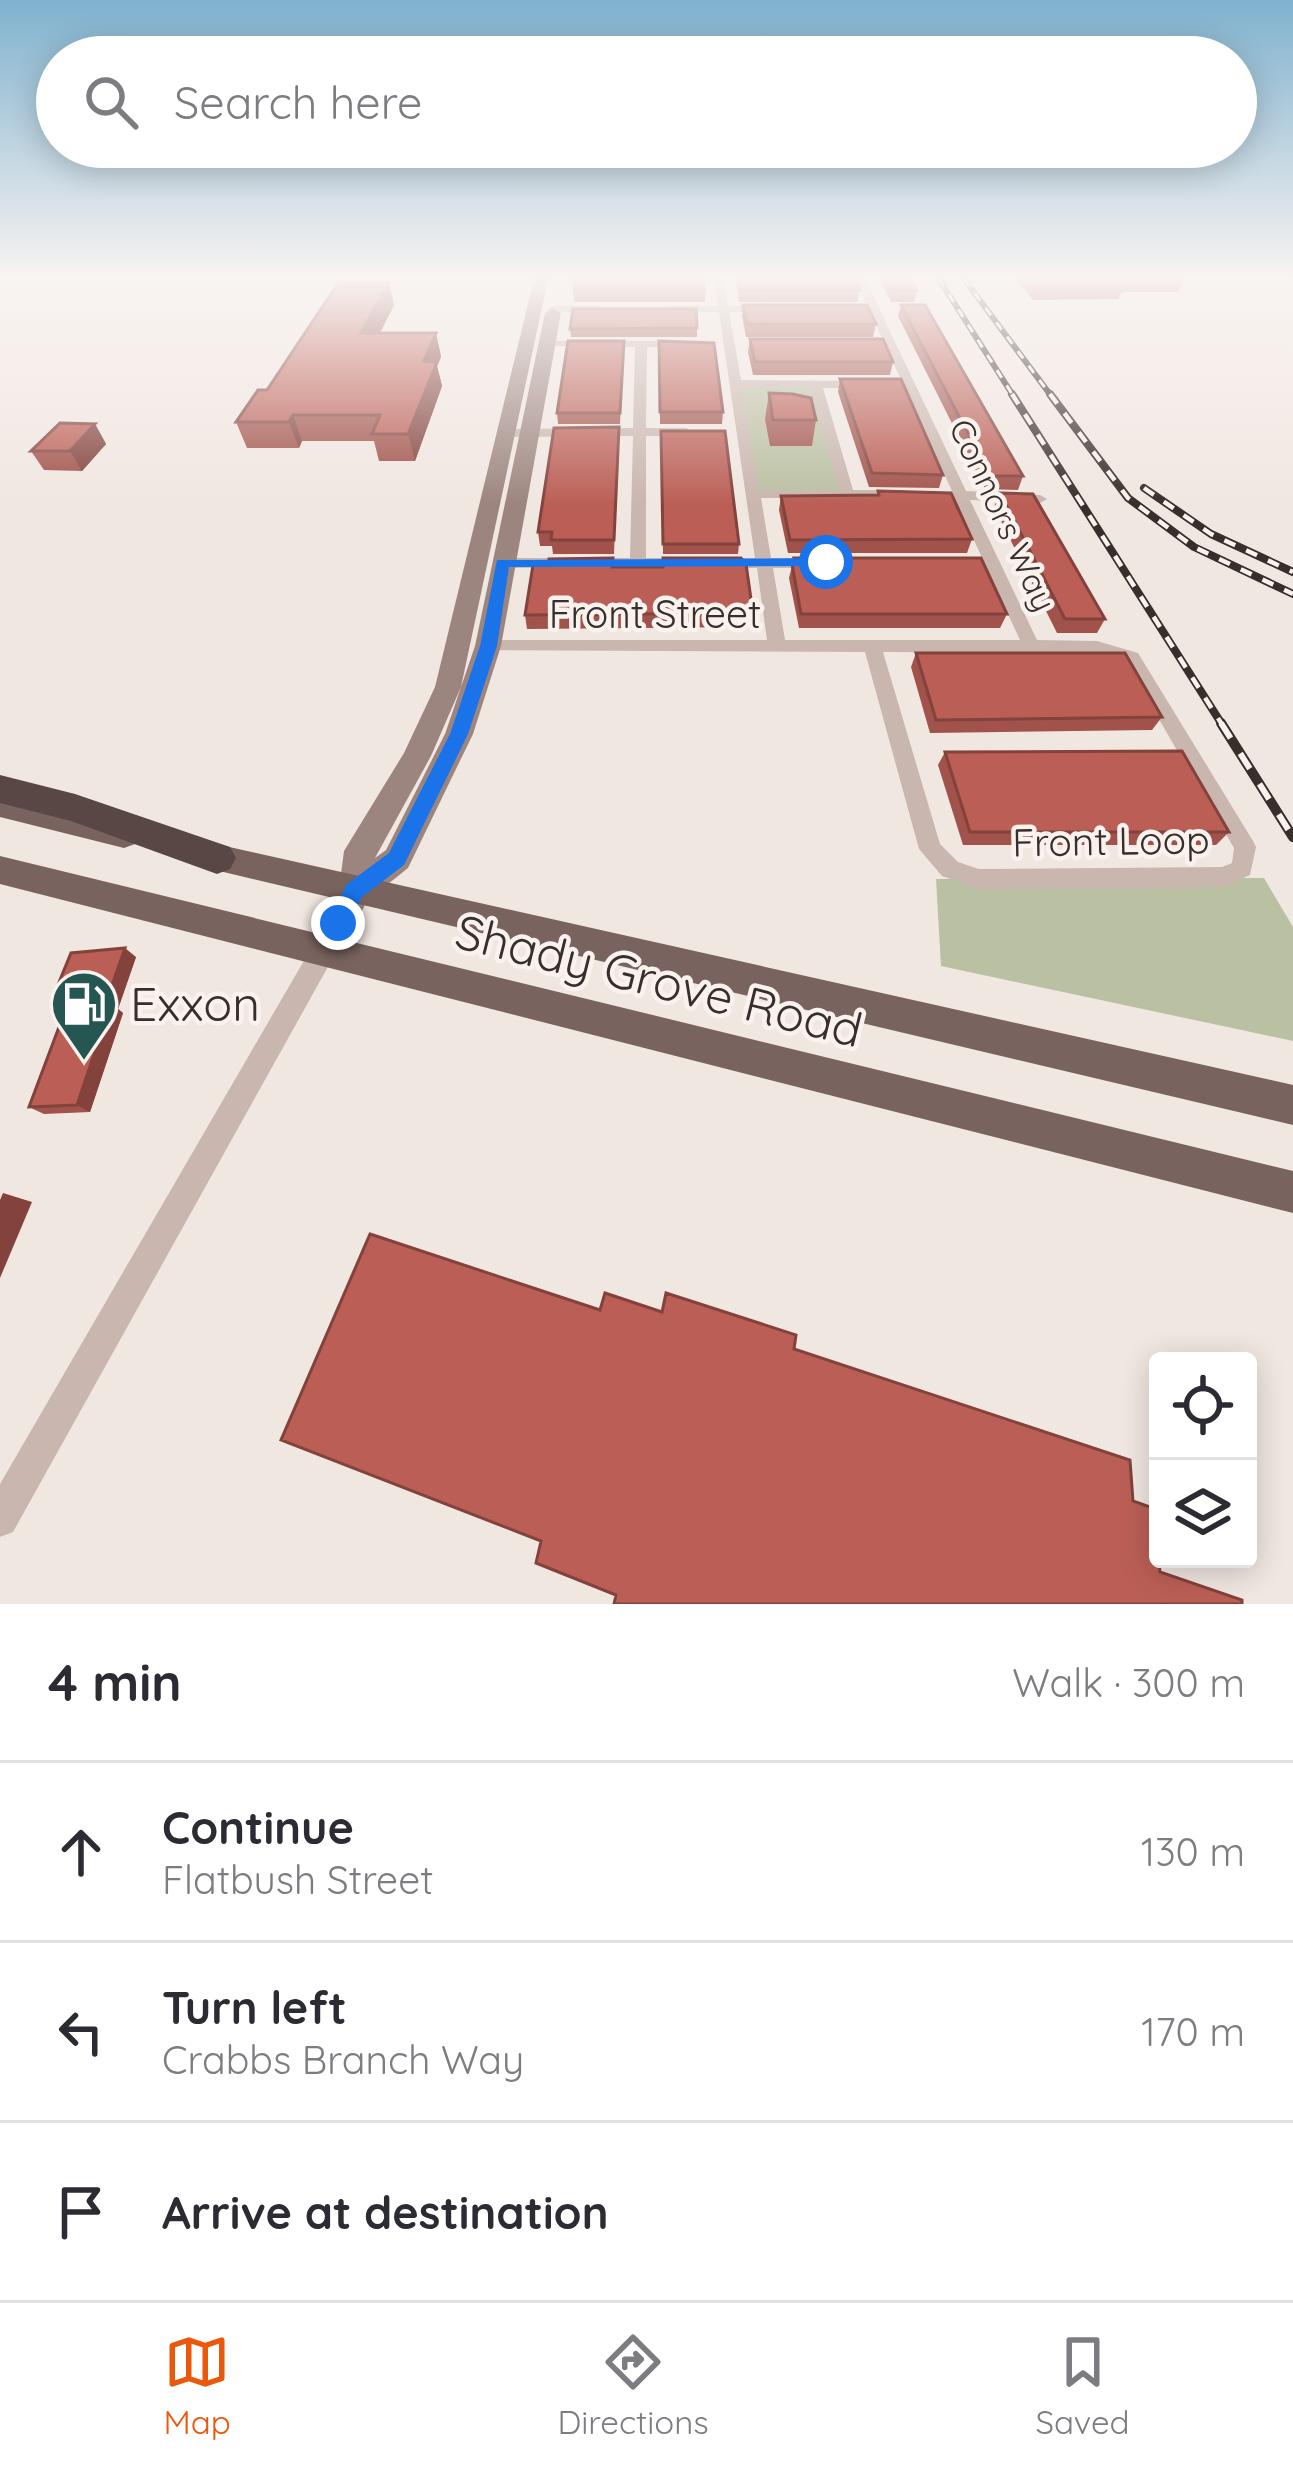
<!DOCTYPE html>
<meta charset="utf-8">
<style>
:root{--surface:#fff;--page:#f7f7f7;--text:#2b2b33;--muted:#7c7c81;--line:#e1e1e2;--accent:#ea580c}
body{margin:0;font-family:Quicksand,sans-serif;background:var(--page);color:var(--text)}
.controls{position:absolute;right:36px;bottom:36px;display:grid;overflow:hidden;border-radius:12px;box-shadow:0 6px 30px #0003}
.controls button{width:108px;height:108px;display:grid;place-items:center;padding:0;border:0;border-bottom:3px solid var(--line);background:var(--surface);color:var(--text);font:60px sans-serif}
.stop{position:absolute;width:36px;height:36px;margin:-27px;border:9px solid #1a73e8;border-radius:50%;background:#fff}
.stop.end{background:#1a73e8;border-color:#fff;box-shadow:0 3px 12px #0008}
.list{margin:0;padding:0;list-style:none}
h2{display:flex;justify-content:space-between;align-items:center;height:156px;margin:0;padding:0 48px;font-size:51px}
h2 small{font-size:39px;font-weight:400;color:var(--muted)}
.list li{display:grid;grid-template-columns:78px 1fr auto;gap:36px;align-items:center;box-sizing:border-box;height:180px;padding:0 48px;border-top:3px solid var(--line)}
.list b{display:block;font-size:45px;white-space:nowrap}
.list p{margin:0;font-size:39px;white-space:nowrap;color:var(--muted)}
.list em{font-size:39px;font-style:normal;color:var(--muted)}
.icon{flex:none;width:66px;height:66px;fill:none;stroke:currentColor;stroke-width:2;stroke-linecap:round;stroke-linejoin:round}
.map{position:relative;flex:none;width:1293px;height:1604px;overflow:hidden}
.search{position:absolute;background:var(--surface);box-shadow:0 6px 30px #0003;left:36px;right:36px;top:36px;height:132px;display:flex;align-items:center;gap:30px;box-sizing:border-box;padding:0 42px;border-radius:66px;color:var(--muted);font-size:45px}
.sheet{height:696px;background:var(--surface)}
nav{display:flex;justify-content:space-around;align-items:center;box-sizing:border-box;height:168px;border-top:3px solid var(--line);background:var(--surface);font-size:33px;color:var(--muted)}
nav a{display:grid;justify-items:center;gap:6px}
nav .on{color:var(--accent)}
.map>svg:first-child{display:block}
.green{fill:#bac0a2}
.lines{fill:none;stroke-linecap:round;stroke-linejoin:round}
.street{fill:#c9b6ae;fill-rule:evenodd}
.secondary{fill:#9d857f;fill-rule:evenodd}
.primary{fill:#79635e;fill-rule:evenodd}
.highway{fill:#584744;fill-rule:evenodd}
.rail-far2-casing{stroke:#382e2c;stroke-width:6}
.rail-far1-casing{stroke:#382e2c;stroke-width:8}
.rail-casing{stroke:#382e2c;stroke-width:10}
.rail-far2{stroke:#f9f2ee;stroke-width:3;stroke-dasharray:9;stroke-linecap:butt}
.rail-far1{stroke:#f9f2ee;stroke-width:4.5;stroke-dasharray:12;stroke-linecap:butt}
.rail{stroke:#f9f2ee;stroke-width:6;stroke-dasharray:18;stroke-linecap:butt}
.wall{fill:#a1524a}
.shaded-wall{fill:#83423c}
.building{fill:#bb5f56;stroke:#83423c;stroke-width:3}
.route{fill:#1a73e8}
.labels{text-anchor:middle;stroke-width:9;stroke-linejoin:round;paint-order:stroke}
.far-street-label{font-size:33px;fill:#382e2c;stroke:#f9f2ee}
.street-label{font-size:39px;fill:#382e2c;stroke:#f9f2ee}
.near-street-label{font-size:48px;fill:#382e2c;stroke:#f9f2ee}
.near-poi-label{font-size:48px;fill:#382e2c;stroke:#f9f2ee;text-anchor:start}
</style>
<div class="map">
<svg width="1293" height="1604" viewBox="0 0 1293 1604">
<rect width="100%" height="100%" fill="#f1e7e1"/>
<path class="green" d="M816 384 846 493H754L739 385Z
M1264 878 1293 927V1041L941 966 936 879Z"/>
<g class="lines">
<path class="street" d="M714 279H724L728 306H769L774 309 769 312H729L741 380 873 381 875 384 869 388H823L853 490H902L909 494 902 498H761L771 558H820L828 563 820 568H773L785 640H1020L955 499 945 495 952 491 855 279H865L966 491 1040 495 1047 499 1040 503 970 500 1037 640 1097 641 1138 653 1253 841 1256 847 1250 875 1224 887 979 889 942 876 919 849 865 652 482 650 479 646 488 640H767L757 568H719L711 563 719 558H755L719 312H668L663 309 668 306H718ZM742 388H811L839 490H759ZM883 652 1097 653 1125 661 1234 848 1232 863 1222 867 979 869 958 862 940 844Z
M601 306 605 311 553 312 548 309 553 306Z
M546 341H684L690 344 684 347H647L646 428H686L693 432 686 436H646V558H688L694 560V566L502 568 494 563 502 558H630L633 436 507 437 500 433 507 429 633 428 635 347 542 346V342Z
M325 937 334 940 337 948 334 956 13 1532 0 1537V1484L316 940Z"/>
<path class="secondary" d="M534 279H548L461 687 431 756 375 858 386 850 445 734 475 646 545 313 553 308 561 313 501 646 473 734 408 868 367 901 337 959 325 964 313 959 308 948 339 889 344 851 404 753 435 687Z"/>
<path class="primary" d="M0 793 124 822 135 826 140 835 135 844 124 848 0 817Z
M194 839 1293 1085V1125L194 865 183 861 178 852 183 843Z
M0 856 1293 1171V1213L0 884Z"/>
<path class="highway" d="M0 775 75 794 230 847 236 858 230 869 217 874 71 821 0 803Z"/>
<g class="rail-far2-casing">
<path id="rail-far2" d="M939 279 1014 397
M964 279 1052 397"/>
</g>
<g class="rail-far1-casing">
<path id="rail-far1" d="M1012 394 1223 726
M1050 394 1128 498 1194 547 1293 594
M1144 488 1211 534 1293 572"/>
</g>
<g class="rail-casing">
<path id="rail" d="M1221 723 1293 837"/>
</g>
<use href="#rail-far2" class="rail-far2"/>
<use href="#rail-far1" class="rail-far1"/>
<use href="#rail" class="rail"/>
</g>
<path class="wall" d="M572 279H706L705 302H574Z
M735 279H855L860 290 857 302H739Z
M880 279H911L917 291 914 302H891Z
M1015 279H1184L1178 292H1122L1118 299 1033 300Z
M394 305 380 333H436L441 357 437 366 442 386 415 461H379L374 441H302L299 448H247L236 422 267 390Z
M743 305 876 324 873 337H746L742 316Z
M901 305 1023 476 1018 490 985 489 898 316Z
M697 328V337H571L570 329Z
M750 339 893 362 890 375H753L748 352Z
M624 341 620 424H558L557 413Z
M659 341 723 412 722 424H660Z
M840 379 943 475 939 488 869 487 838 392Z
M769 393 816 420 812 446H770L765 419Z
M95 424 106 444 82 471 44 470 31 451Z
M619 427 614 554H553L552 546H540L538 532Z
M661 431 739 544 738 554H663Z
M878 491 972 539 967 553H788L779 510 781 496 877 495Z
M1000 493 1105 619 1097 633H1057L994 507Z
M794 558 1007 614 1000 628H799L789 578Z
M613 567 753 613 751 627 527 629 525 615Z
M916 653 1162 717 1152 730 930 733 911 667Z
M945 752 1229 832 1216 845H963L938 765Z
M136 957 118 1009 123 1013 90 1112 44 1114 29 1107 67 1006 53 997Z"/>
<path class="shaded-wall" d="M389 282 394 305 367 357 361 333Z
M436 333 441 357 437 366 442 386 415 461 408 434 424 361Z
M293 415 302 441 299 448 289 422Z
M95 424 106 444 82 471 70 451Z
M125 948 136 957 118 1009 123 1013 90 1112 77 1105 105 1005Z
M3 1193 32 1202 0 1278V1200Z"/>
<path class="building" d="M738 279H855L860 290H740Z
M888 279H911L917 291 894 290Z
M339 282H389L361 333H436L424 361 437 362 408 434H372L380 415H293L289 422H236L258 390H267Z
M743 305H867L876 324H747Z
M901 305H925L1023 476H990Z
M573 309H696L697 328 570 329Z
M750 339H883L893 362H755Z
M568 341H624L620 413H557Z
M659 341 714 343 723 412H660Z
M840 379H901L943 475 872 473Z
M769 393 793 394 811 398 816 420H773Z
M60 423 95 424 70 451H31Z
M619 427 614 540H551L552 532H538L554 428Z
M661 431H725L739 544H663Z
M878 491 951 493 972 539 790 540 781 496 879 495Z
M1000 493 1033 494 1105 619H1065Z
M613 558 612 567H663V558H741L746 564 753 613 525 615 533 565H548L549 559Z
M794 558H981L1007 614H801L792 564H796Z
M916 653H1125L1162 717 936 720Z
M1182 751 1229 832H970L945 752Z
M125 948 105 1005 111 1004 77 1105 29 1107 71 995 53 997 71 953Z
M370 1234 600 1310 605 1293 662 1312 666 1293 796 1335 794 1349 1130 1460 1133 1501 1153 1508 1160 1572 1242 1600V1604H614L616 1595 536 1563 541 1541 281 1440Z"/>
<linearGradient id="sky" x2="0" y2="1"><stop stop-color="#7fb1ce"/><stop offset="0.55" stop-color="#f9f4f2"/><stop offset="1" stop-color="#f9f4f2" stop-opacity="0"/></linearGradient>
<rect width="1293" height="504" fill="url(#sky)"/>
<path class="route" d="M826 558 831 566 509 567 497 646 468 734 404 865 362 897 345 930H330L327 923 347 884 389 853 450 734 480 646 497 560Z"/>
<defs>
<g id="fuel-pin" transform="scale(3.45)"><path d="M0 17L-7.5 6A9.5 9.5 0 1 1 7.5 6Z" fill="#255652" stroke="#f9f2ee"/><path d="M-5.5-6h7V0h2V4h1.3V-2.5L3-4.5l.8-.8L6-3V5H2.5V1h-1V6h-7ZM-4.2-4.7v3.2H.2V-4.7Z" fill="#fff"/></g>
</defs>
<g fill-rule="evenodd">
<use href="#fuel-pin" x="84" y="1004"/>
</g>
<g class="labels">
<g class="far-street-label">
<text transform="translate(1003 515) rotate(65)" y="12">Connors Way</text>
</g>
<g class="street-label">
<text x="655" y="628">Front Street</text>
<text transform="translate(1111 841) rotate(-1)" y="14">Front Loop</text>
</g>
<g class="near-street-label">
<text transform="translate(659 981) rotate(14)" y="17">Shady Grove Road</text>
</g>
<g class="near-poi-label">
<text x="130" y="1021">Exxon</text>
</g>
</g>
</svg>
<div class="controls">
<button><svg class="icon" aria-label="locate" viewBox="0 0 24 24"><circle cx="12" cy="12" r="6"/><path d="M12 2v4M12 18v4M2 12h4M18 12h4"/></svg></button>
<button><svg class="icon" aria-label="layers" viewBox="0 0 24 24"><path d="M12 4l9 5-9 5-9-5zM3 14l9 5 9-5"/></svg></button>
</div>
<div class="stop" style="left:826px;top:562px"></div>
<div class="stop end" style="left:338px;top:923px"></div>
<div class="search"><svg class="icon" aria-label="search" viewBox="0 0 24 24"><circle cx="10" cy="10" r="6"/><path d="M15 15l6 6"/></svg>Search here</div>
</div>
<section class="sheet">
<h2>4 min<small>Walk · 300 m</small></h2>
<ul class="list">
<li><svg class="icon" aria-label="ahead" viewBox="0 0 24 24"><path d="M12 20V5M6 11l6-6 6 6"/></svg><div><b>Continue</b><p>Flatbush Street</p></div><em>130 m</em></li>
<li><svg class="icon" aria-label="left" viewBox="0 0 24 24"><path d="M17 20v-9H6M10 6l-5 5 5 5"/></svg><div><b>Turn left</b><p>Crabbs Branch Way</p></div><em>170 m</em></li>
<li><svg class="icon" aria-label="arrive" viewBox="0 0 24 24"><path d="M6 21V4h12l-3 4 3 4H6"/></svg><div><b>Arrive at destination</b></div></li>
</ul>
</section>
<nav>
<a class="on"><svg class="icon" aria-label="map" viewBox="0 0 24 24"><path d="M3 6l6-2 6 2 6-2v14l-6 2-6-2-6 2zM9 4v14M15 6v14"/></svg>Map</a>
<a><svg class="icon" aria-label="directions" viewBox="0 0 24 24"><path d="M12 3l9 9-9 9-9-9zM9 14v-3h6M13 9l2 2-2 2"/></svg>Directions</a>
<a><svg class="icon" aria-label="saved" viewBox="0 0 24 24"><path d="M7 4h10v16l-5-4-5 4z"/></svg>Saved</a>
</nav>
